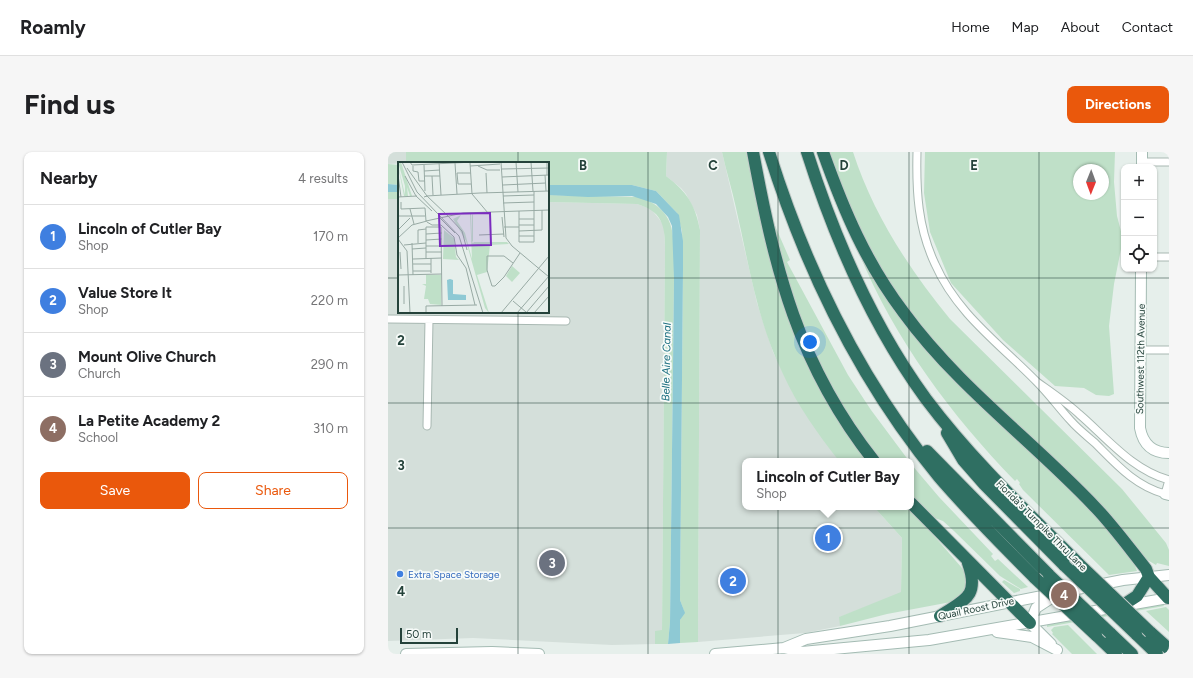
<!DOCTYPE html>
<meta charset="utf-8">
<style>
:root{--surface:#fff;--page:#f6f6f6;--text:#202124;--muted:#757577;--line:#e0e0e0;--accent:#ea580c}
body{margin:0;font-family:Figtree,sans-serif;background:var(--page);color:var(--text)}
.controls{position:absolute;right:12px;top:12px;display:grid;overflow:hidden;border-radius:8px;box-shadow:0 1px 3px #0004}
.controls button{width:36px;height:36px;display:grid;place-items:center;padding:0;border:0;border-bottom:1px solid var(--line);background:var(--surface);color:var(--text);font:20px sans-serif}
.compass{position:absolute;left:685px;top:12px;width:36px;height:36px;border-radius:50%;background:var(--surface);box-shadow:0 1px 3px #0004;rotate:181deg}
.scale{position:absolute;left:12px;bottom:10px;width:58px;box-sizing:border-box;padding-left:4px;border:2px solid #24423a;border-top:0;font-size:11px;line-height:14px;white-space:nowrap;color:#24423a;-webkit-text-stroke:3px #f7fbf9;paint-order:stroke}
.you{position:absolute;left:422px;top:190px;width:14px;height:14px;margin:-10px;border:3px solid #fff;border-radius:50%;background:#1a73e8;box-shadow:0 0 0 6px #1a73e833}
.badge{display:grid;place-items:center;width:26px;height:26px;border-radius:50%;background:var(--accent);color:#fff;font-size:13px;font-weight:700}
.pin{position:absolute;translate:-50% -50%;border:2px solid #fff;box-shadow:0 1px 4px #0006}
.popup{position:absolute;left:354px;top:306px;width:172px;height:52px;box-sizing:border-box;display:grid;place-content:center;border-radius:8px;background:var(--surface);filter:drop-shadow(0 1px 3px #0005);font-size:13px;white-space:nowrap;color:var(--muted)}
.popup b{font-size:15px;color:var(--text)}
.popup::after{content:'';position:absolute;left:50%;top:100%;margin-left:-8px;border:8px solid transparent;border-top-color:var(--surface)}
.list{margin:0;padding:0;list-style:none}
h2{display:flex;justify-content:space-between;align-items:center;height:52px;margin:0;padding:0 16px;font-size:17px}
h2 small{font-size:13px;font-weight:400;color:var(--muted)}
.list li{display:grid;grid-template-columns:26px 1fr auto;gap:12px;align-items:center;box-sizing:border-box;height:64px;padding:0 16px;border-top:1px solid var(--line)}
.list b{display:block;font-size:15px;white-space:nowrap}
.list p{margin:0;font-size:13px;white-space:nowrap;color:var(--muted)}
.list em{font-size:13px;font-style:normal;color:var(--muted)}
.actions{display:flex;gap:8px;padding:12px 16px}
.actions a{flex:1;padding:9px 0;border:1px solid var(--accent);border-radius:8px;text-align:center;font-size:14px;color:var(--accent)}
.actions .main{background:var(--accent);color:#fff}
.icon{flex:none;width:22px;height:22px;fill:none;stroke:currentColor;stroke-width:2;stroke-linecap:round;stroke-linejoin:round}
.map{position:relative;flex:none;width:781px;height:502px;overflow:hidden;border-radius:8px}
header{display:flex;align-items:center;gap:24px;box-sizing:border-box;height:56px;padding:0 20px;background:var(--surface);border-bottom:1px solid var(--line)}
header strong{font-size:19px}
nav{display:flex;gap:22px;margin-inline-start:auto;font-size:14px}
.intro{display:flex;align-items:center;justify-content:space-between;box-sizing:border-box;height:96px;padding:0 24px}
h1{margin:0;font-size:28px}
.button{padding:10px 18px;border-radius:8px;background:var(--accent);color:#fff;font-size:14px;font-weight:700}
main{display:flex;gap:24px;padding:0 24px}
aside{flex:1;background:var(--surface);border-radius:8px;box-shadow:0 1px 3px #0004}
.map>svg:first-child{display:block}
.built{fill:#d4dfda}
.green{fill:#bfe0c8;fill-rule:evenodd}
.water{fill:#8ec9d4}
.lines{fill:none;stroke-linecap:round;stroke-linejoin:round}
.street-casing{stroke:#a8b8b2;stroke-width:9}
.secondary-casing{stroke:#a4bbb3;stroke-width:12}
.highway-casing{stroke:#c2cac8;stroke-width:14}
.street{stroke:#fff;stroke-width:7}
.secondary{stroke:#fff;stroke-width:10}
.highway{stroke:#2f6f62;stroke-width:12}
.highway-bridge-casing{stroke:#c2cac8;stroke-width:14;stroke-linecap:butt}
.highway-bridge{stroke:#2f6f62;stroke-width:12}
.grid{fill:none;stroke:#24423a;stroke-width:1;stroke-opacity:0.55}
.shop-dot{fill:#3f7fe0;stroke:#f7fbf9;stroke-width:1.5}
.labels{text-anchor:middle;stroke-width:3.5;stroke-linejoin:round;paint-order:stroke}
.street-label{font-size:10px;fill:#24423a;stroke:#f7fbf9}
.shop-label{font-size:10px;fill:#366cbe;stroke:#f7fbf9;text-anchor:start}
.water-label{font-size:11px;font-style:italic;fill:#1c6f80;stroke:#f7fbf9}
.inset-road{fill:none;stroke:#98aaa4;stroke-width:1}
.view{fill:#7b2cbf;fill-opacity:0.15;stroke:#7b2cbf;stroke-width:2}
.inset-edge{fill:none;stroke:#24423a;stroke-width:2}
.grid-label{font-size:13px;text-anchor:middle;font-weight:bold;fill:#24423a;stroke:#f7fbf9;stroke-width:3.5;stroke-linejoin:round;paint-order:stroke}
</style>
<header>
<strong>Roamly</strong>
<nav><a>Home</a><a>Map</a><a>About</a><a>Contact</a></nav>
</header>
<div class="intro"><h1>Find us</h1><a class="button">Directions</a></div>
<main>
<aside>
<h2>Nearby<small>4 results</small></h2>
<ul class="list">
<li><span class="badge" style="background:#3f7fe0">1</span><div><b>Lincoln of Cutler Bay</b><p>Shop</p></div><em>170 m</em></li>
<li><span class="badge" style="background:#3f7fe0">2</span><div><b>Value Store It</b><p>Shop</p></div><em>220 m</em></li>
<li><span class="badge" style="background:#6b7280">3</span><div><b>Mount Olive Church</b><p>Church</p></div><em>290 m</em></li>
<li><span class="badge" style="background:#8d6e63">4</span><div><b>La Petite Academy 2</b><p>School</p></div><em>310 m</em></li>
</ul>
<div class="actions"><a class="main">Save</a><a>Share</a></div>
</aside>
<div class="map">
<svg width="781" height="502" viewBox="0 0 781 502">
<rect width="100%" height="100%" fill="#e6efeb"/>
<path class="built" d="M0 0H18V11L0 12Z
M279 0H334L369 151 385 200 405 241 451 309H357V355H486L514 386 513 441 452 465V474L417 481 310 490 312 78 309 63 298 42 293 36 278 24Z
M0 47H11V160H160V50L249 52 263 57 276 73 277 95 274 479H267V492L224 493 85 486 0 489Z"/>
<path class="green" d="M18 0H279L278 24C299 40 307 52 312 78L310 490 292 491V468L296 459 292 448 295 117 294 79 289 61 268 39 244 33H160V11H18Z
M334 0H358L384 116 406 180 481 309H451C430 282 409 253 395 222 369 169 361 113 348 56 344 37 338 19 334 0Z
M442 0H465C485 62 521 117 562 167L734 337 778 391 781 398V414L769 411 768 413 756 406 649 293 543 190 495 123 470 75 449 24Z
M537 0H727L726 30 729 64 735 87 726 132 721 174 726 242 721 244 708 243 696 236 667 234 615 188 563 131 542 80 536 41ZM691 18H715V42H691Z
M0 12 11 13V33L0 32Z
M0 40H11V47H0Z
M160 43 250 45C293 58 285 90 286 127L282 470 280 492H267V479L274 478 277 95C277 72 273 59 249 52L160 50Z
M385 69 402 108 399 110 460 223 483 258 521 309H491L451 252 411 170Z
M471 101 493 134 614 270 715 370 746 411 749 419 721 423 635 338 631 332 632 331 629 327 627 329C564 264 506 187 471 101Z
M523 312 551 345 605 402 603 404 607 409 610 407 640 435 633 437 612 424 566 379 555 369 541 364 523 346Z
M486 355H521L574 416 579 423V439L563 450 499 462 452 474 451 465 513 440 514 386Z
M616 428 632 437V439L626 441 614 430Z
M775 452 776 454 659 475V473L673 470Z
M778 455 781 458V480L758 459Z
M680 473 709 502H684L664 482 665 481 663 478 666 475Z"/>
<path class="water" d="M0 32 11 33V40H0Z
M160 33H244L268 39 291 63 295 89V117L292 448 297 461 292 468V491L280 492 282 470 286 127 284 74 280 65 268 52 244 44 200 45 160 43Z"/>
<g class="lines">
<g class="street-casing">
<path id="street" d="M529 0C528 39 530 76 547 112 569 162 612 192 649 230 661 242 671 256 683 269 690 277 699 284 707 291 728 312 747 334 777 342L781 328C744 318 719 286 691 262 678 250 663 240 649 230
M754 10H781
M766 105H781
M0 167 178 169
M753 198H781
M39 274 41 168"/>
</g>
<g class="secondary-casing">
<path id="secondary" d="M754 15V0
M753 117 752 276C755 292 764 301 781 301
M777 342 781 343
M642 471 648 456 668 443
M642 471 663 492
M609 480 644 485 669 498
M396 496 414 500 541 488 781 446
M18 502 104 500 151 502
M327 502 396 496 418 487 502 474 735 428 781 423"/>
</g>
<g class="highway-casing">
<path id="highway" d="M365 0C387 118 410 213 486 309
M381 0C418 118 472 229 551 325 581 360 614 393 647 426
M419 0C447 88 484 173 538 247 583 307 638 359 691 412
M435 0C456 59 478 111 516 161 570 235 646 290 708 356 726 375 742 397 758 417L761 425 780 446
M559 281 575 308 596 332 677 414
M539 299 661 423
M523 351 642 471
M732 455 749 444 761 425
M552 464C576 448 592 445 580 411
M762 480 781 497
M722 481 744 502
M748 482 769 502
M708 483 728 502"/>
</g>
<use href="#street" class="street"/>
<use href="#secondary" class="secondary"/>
<use href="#highway" class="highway"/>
<g class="highway-bridge-casing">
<path id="highway-bridge" d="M691 412 762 480
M677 414 748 482
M661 423 722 481
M647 426 708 483"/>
</g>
<use href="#highway-bridge" class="highway-bridge"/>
</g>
<path class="grid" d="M130 0V11M260 0V502M390 0V502M521 0V502M651 0V502M0 126H11M160 126H781M130 160V502M0 251H781M0 376H781"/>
<circle class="shop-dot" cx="12" cy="422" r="4"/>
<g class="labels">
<g class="street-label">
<text transform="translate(752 207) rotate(-89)" y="4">Southwest 112th Avenue</text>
<text transform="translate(654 373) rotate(45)" y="4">Florida's Turnpike Thru Lane</text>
<text transform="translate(588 456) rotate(-12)" y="4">Quail Roost Drive</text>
</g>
<g class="shop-label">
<text x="20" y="426">Extra Space Storage</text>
</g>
<g class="water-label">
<text transform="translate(278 210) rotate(-89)" y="4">Belle Aire Canal</text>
</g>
</g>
<g transform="translate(10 10)">
<rect width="151" height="151" fill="#e6efeb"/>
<path d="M0 0H3L14 34H12L9 25 10 34H6L0 3 7 33V24ZM72 52H73L74 80 75 81H83H76L74 79V53L75 52V80H109L111 82 92 83 89 110 79 113 91 151 87 146 68 79 55 57 63 53 59 59 67 71 74 97ZM46 68 56 76 58 95 61 98 45 97ZM114 104 122 111 114 120 108 114ZM28 113H43V143L32 142 30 137H26L28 124 24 122H28Z" fill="#bfe0c8"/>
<path d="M52 117 55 118V132L68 133V138H50L49 118Z" fill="#8ec9d4"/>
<path class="inset-road" d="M4 0 19 30 61 74 85 151M12 0 14 3 76 0M41 0 43 33M103 0 108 76 114 84 151 115M118 0 120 30M133 0 135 29M149 0V13M57 1 59 32M72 1 74 32 90 51M26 3 27 29M15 4V9L20 10 21 19H27M72 4 102 2M80 4 89 8H102M9 6 29 34 26 35M104 7 151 6M26 9 42 8M73 11H59L60 22H73M88 11 89 31M0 13 3 35M147 13 148 29M7 14 18 34M26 14H42M34 14 35 33M104 15 151 13M105 23 148 21M82 31 151 29M18 34 34 49M28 34 82 31M29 34 50 54M105 34 136 33M0 35 19 34M3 40V47L27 46 28 59M105 41 136 40M12 47 16 62M121 49V80H136V29M0 54H27M50 54 64 69 69 88M41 55 57 71M104 55 106 75M121 57H136M28 59 65 51 151 48M29 60 34 63H43L56 75 59 93 68 106 77 143M121 63H136M106 65H121M0 68 12 56M121 69 144 68V48M28 72 44 71M81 73 106 72M121 74H136M0 76 14 63 29 59M0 77 9 89 12 151M28 78 44 77M14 81 15 113M20 81V68L28 67M6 83 28 81M28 84H44M14 87 28 86M2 90 3 107M28 90H44M33 96V111M15 97 44 96M28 97V65H43L44 144M115 101 106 94H89V108L94 124H97L106 115 122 91M15 102H33M15 109H33M0 113 44 112M0 124V142M6 124V142M115 139 128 150M28 151V144L79 143M103 151 151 94M119 151 151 114M128 151 151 124M136 151 151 134"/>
<path class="view" d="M92 51 93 83 42 84 41 52Z"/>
<rect width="151" height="151" class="inset-edge"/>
</g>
<g class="grid-label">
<text x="195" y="18">B</text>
<text x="325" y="18">C</text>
<text x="456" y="18">D</text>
<text x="586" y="18">E</text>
<text x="13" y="193">2</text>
<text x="13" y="318">3</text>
<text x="13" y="444">4</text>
</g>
</svg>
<div class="controls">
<button>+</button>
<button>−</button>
<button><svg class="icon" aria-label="locate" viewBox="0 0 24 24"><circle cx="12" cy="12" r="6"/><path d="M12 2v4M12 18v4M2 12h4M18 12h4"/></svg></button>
</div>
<svg class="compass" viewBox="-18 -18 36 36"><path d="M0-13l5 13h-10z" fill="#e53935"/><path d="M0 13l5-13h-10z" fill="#757577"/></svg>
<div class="scale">50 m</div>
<div class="you"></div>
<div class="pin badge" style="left:440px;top:386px;background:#3f7fe0">1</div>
<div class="popup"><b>Lincoln of Cutler Bay</b>Shop</div>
<div class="pin badge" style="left:345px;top:429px;background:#3f7fe0">2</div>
<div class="pin badge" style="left:164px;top:411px;background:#6b7280">3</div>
<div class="pin badge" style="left:676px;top:443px;background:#8d6e63">4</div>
</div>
</main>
